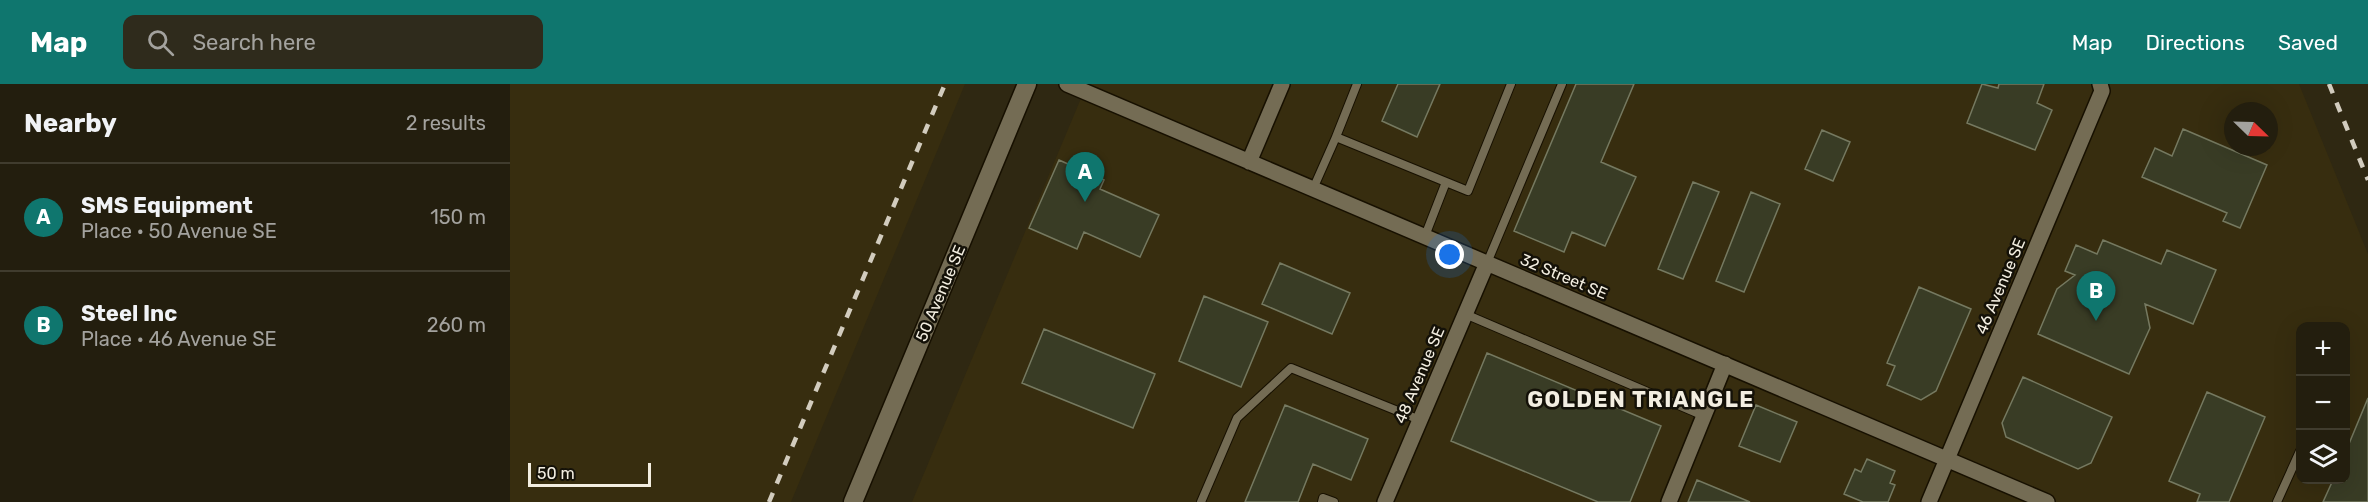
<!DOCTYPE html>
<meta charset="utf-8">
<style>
:root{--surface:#231e0e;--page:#2f2b1c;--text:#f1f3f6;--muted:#a3a29e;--line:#403c2e;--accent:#0f766e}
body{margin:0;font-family:Rubik,sans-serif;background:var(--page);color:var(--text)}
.controls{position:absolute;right:18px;bottom:18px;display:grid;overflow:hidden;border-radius:12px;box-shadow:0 6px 24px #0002}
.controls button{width:54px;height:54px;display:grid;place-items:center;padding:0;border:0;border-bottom:2px solid var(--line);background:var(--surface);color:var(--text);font:30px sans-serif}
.compass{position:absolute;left:1714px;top:18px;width:54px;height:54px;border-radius:50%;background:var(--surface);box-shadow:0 6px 24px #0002;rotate:113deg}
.scale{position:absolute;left:18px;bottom:15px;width:123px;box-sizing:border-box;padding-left:6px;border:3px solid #f3eee1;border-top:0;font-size:16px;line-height:21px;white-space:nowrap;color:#f3eee1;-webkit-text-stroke:4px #141108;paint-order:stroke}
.you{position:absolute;left:940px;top:171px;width:21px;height:21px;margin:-15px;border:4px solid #fff;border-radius:50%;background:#1a73e8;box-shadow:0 0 0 9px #1a73e833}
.badge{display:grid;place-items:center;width:39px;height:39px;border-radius:50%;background:var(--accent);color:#fff;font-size:20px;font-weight:700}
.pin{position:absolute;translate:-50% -50px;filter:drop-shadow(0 2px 3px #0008)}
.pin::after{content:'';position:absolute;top:32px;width:21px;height:18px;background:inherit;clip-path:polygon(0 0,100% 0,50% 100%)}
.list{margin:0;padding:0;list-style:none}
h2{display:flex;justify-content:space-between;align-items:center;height:78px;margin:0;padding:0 24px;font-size:26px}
h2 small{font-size:20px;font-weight:400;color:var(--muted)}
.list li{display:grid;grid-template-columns:39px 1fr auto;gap:18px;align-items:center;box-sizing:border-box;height:108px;padding:0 24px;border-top:2px solid var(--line)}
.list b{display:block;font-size:22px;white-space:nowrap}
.list p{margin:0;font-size:20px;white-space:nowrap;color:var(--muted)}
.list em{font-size:20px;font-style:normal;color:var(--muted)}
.icon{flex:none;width:33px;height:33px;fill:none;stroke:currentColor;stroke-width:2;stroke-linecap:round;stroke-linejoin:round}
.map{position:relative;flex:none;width:1858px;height:418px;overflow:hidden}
header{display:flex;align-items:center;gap:36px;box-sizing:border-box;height:84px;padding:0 30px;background:var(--accent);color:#fff}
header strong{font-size:28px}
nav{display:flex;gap:33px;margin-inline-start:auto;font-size:21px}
.search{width:420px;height:54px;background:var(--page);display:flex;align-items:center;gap:15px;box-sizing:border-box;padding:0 21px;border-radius:12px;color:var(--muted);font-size:22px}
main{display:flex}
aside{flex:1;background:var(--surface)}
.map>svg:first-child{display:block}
.built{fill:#372d0f;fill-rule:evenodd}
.building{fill:#393c25;stroke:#757960;stroke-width:1.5}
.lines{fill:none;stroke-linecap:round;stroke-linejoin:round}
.service-casing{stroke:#171000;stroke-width:10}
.minor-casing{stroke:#171000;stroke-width:18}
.tertiary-casing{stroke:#171000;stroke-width:21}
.service{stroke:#746c54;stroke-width:8}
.minor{stroke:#746c54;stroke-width:15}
.tertiary{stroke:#746c54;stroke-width:18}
.rail{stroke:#d2ccbe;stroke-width:4.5;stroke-dasharray:10 10;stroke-linecap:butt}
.labels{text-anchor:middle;stroke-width:5;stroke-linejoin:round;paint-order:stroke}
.street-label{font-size:16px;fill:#f3eee1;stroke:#141108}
.district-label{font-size:22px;font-weight:bold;letter-spacing:1.5px;fill:#f3eee1;stroke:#141108}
</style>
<header>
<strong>Map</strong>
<div class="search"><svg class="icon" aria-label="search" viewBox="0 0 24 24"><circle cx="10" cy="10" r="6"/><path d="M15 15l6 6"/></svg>Search here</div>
<nav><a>Map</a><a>Directions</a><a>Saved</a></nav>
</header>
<main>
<aside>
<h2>Nearby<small>2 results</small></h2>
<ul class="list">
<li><span class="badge">A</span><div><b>SMS Equipment</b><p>Place · 50 Avenue SE</p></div><em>150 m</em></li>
<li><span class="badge">B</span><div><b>Steel Inc</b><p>Place · 46 Avenue SE</p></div><em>260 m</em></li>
</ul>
</aside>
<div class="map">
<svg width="1858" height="418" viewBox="0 0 1858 418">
<rect width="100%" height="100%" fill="#2f2812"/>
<path class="built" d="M0 0H455L281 418H0Z
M577 0H1789L1858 170V418H402ZM1723 27H1759V63H1723ZM1790 243H1836V396H1790Z"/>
<path class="building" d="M888 0H930L907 53 872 37Z
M1066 0H1124L1091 78 1126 93 1095 162 1062 148 1054 168 1004 147Z
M1472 0 1488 4 1489 0H1534L1527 19 1542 26 1525 66 1457 39Z
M1673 45 1757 81 1730 144 1713 137 1717 129 1632 93 1645 64 1662 72Z
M1312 46 1340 58 1323 97 1295 85Z
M549 76 594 96 590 105 649 131 630 173 574 148 567 165 519 144Z
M1183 98 1209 108 1173 195 1148 185Z
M1241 108 1270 120 1234 208 1206 197Z
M1593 156 1651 180 1657 166 1706 186 1683 240 1635 220 1640 244 1619 290 1528 250 1547 205 1565 191 1555 187 1566 161 1587 170Z
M770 179 840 209 822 250 752 220Z
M1409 203 1461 225 1426 307 1411 316 1377 301 1385 282 1377 279Z
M694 212 758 238 731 303 669 277Z
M534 245 645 290 623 344 512 299Z
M977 269 1151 342 1120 418H1088L941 357Z
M1513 293 1602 333 1581 379 1568 385 1496 353 1492 339Z
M1697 308 1755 333 1719 418H1687L1690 410 1659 397Z
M1858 314V418H1813L1823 396H1836V367Z
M775 321 858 355 841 396 803 380 788 418H735Z
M1246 321 1287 338 1270 378 1229 362Z
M1357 375 1385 387 1380 399 1385 401 1378 418H1353L1334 410 1345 385 1351 388Z
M1187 396 1240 418H1178Z"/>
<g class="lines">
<g class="service-casing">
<path id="service" d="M847 0 826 53 958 107 1001 0
M803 105 826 53
M915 152 936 98
M977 179 1052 0
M955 230 1194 332
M691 418 727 334 781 284 910 336
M812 418 813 414 824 418
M1767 418 1790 367"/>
</g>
<g class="minor-casing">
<path id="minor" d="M557 0 1537 418
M739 78 772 0
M875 418 977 179
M1159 418 1215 280
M1419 418 1592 7 1590 0"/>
</g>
<g class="tertiary-casing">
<path id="tertiary" d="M343 418 517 0"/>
</g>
<use href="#service" class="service"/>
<use href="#minor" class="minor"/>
<use href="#tertiary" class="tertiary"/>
<path class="rail" d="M1819 0 1858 96
M259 418 435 0"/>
</g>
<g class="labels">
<g class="street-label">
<text transform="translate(1054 192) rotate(23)" y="6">32 Street SE</text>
<text transform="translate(1490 202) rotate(-67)" y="6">46 Avenue SE</text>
<text transform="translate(430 209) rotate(-67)" y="6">50 Avenue SE</text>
<text transform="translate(909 291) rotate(-67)" y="6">48 Avenue SE</text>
</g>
<g class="district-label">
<text x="1131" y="323">GOLDEN TRIANGLE</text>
</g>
</g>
</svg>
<div class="controls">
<button>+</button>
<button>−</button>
<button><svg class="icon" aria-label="layers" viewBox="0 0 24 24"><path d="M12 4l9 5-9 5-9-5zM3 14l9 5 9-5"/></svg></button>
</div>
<svg class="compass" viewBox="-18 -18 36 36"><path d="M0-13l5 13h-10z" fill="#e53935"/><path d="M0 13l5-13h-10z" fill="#a3a29e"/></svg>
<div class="scale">50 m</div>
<div class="you"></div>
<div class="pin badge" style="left:575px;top:118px">A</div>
<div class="pin badge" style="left:1586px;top:237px">B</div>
</div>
</main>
